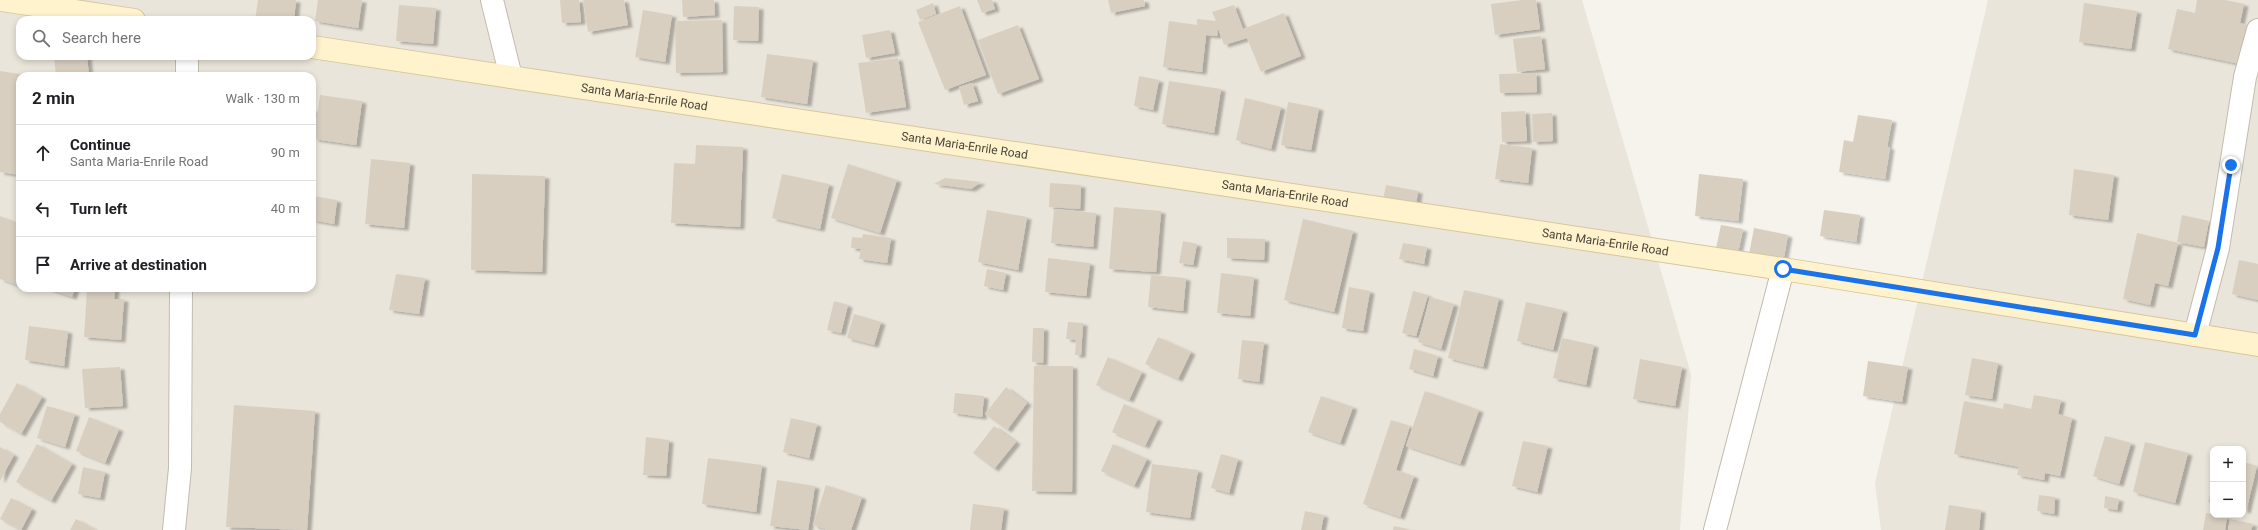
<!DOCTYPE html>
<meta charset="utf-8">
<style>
:root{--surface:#fff;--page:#f6f6f6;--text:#202124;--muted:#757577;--line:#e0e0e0}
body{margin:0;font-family:Roboto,sans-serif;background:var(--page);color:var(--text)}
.controls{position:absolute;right:12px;bottom:12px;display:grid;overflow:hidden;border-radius:8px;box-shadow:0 2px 6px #0003}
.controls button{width:36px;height:36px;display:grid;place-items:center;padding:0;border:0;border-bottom:1px solid var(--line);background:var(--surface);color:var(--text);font:20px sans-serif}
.stop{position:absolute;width:12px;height:12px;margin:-9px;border:3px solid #1a73e8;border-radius:50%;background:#fff}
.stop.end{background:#1a73e8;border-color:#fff;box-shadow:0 1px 4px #0008}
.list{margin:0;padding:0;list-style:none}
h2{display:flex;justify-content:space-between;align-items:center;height:52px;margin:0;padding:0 16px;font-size:17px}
h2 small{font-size:13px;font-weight:400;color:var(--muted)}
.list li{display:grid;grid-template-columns:26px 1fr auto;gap:12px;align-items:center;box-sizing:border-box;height:56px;padding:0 16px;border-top:1px solid var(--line)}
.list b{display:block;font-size:15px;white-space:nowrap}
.list p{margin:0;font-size:13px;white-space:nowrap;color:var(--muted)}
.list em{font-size:13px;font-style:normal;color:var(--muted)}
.icon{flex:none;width:22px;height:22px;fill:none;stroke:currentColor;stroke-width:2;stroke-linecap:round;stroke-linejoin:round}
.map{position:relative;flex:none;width:2258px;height:530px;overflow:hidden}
.search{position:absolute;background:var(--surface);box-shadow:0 2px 6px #0003;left:16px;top:16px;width:300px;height:44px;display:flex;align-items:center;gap:10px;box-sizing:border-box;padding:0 14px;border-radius:12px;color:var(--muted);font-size:15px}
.panel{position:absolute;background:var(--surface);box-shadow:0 2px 6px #0003;left:16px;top:72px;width:300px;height:220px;border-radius:12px}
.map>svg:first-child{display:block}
.residential{fill:#eae5da;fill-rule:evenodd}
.building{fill:#d8cfc1;filter:url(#shadow)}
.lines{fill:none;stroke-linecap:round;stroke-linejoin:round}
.street-casing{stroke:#c2bbae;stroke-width:24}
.secondary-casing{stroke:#d6c79b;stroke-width:24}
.street{stroke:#fff;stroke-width:22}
.secondary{stroke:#fff3cd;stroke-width:22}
.route{stroke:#1a73e8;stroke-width:5}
.labels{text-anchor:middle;stroke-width:3;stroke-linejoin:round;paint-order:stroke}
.street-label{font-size:12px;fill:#4b4439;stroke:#fff}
</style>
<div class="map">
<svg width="2258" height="530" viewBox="0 0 2258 530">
<defs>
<filter id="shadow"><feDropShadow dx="4.5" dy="2.5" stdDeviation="1" flood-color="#0004"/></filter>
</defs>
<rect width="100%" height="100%" fill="#f6f3ec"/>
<path class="residential" d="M0 0H1582L1691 374 1680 530H0ZM20 20H312V56H20ZM20 76H312V288H20Z
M1988 0H2258V530H1881L1875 483ZM2213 449H2243V515H2213Z"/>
<path class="building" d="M258 0H296L294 20H255Z
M318 0H362L358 28 315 21Z
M560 0H579L581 22 562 23Z
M583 0H624L628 25 588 32Z
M682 0H714L715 15 683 17Z
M977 0H992L995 9 982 13Z
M1108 0H1144L1145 6 1111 13Z
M1522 0H1536L1540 29 1495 35 1491 4Z
M2197 0H2225L2244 4 2240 23 2248 25 2240 64 2168 49 2177 9 2195 13Z
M933 3 936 14 920 20 916 10Z
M2084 3 2137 11 2131 49 2079 42Z
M399 5 436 8 433 44 396 41Z
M1234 5 1243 29 1284 13 1301 56 1261 72 1247 38 1224 45 1218 28 1217 36 1206 35 1202 72 1163 67 1169 21 1197 25V19L1216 21 1212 12Z
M734 6 759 7 758 41 733 40Z
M960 6 986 75 945 90 918 22Z
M643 10 672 15 665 62 635 57Z
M722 20 723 72 676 73 675 21Z
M1018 25 1039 79 998 94 978 40Z
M890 30 895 53 866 58 862 35Z
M1541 36 1545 69 1517 72 1513 39Z
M767 54 813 60 807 104 761 97Z
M54 56H87L89 76H56Z
M898 58 906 107 866 113 858 63Z
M0 71 26 75 20 76V175L0 172Z
M1536 73 1537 92 1500 93 1499 74Z
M1139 76 1159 80 1153 110 1134 106Z
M1169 81 1221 89 1214 133 1162 124Z
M972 83 978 101 964 105 959 87Z
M320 95 362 101 356 145 314 139Z
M1245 98 1281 107 1271 149 1236 140Z
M1288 102 1319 108 1311 150 1281 145Z
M312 109 316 110 313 133H312Z
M1525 111 1527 141 1502 142 1501 112Z
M1552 113 1553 141 1533 142 1532 114Z
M1858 115 1892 120 1887 147H1890L1885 179 1839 172 1844 140 1853 142Z
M1500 144 1532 148 1528 183 1495 179Z
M696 145 743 147 740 227 671 223 674 163 695 164Z
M371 159 410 163 404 228 365 224Z
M848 164 897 180 880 233 831 218Z
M2074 169 2114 175 2108 220 2069 215Z
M472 174 545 176 542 272 471 270Z
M782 174 829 184 820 229 772 218Z
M1699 174 1743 179 1738 221 1695 216Z
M945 178 981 182 971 189 934 184Z
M1050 183 1081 185 1080 209 1049 207Z
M1386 185 1418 191 1416 206 1383 200Z
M312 196 337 200 334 224 312 220Z
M1114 207 1161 211 1156 272 1109 269Z
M1054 209 1096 213 1093 247 1051 243Z
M987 210 1027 217 1018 270 978 262Z
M1824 210 1860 215 1856 242 1820 236Z
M2182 215 2209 221 2204 247 2177 242Z
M0 216 20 224V286L0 279Z
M1303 219 1353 231 1334 312 1284 300Z
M1721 225 1743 229 1737 257 1715 253Z
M1754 228 1788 235 1782 267 1748 260Z
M2137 233 2178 243 2168 286 2155 283 2150 305 2123 299Z
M863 234 891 238 887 263 859 259 861 249 851 248 852 237 862 238Z
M1227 238 1265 239 1264 260 1227 258Z
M1183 241 1197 244 1193 265 1179 263Z
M1403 243 1427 247 1424 264 1399 259Z
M1048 258 1090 263 1086 296 1045 292Z
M2239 260 2258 264V300L2232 294Z
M987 269 1006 273 1003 290 984 286Z
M1221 273 1254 277 1250 316 1217 313Z
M396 274 425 278 419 314 389 310Z
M1151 275 1186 278 1183 311 1148 307Z
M1349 287 1370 291 1363 331 1342 328Z
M46 288H75L72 297Z
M87 288H115L114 299H124L121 340 84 337Z
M1464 290 1499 298 1483 367 1448 358Z
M1413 291 1428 295 1416 336 1402 333Z
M1430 297 1454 304 1441 349 1418 342Z
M834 301 848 305 841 333 827 330Z
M1526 302 1563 310 1553 350 1517 341Z
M854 314 881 322 874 345 847 338Z
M1068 322 1083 323 1081 355H1075L1076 340 1066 339Z
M29 326 68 331 64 366 25 360Z
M1033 328H1044L1043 363 1032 362Z
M1158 337 1191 352 1178 379 1145 364Z
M1562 338 1594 345 1586 385 1553 378Z
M1242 340 1264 342 1259 382 1238 379Z
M1414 349 1438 356 1433 376 1409 369Z
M1108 357 1142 372 1129 400 1096 385Z
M1972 358 1998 363 1992 399 1965 395Z
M1640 359 1682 367 1675 406 1633 399Z
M1868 361 1908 367 1902 402 1863 396Z
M1034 366H1073L1072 492 1032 491Z
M120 367 123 406 85 408 82 369Z
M17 383 42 397 21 434 0 422V414Z
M1006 387 1027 403 1007 430 985 414Z
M1425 391 1479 410 1460 464 1406 446Z
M955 393 984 396 982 417 953 413Z
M2034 395 2061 400 2058 414 2072 418 2060 476 2045 473 2044 480 2017 475 2019 467 1954 454 1964 401 2003 409 2004 403 2031 409Z
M1321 396 1353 407 1340 443 1308 432Z
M1124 404 1158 419 1145 446 1112 432Z
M234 405 315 411 307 530 226 527Z
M47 406 75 414 65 447 37 438Z
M89 417 119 429 105 463 76 451Z
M791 418 817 424 809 458 783 452Z
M1391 420 1410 426 1396 470 1414 476 1400 517 1363 504Z
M994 426 1016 442 994 469 973 453Z
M2105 436 2131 443 2119 484 2093 476Z
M646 437 669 440 666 476 643 475Z
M1523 441 1548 446 1537 492 1512 486Z
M2145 442 2188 453 2175 503 2133 492Z
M37 444 72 464 51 501 16 482Z
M1113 444 1147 459 1134 486 1101 471Z
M0 447 14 455 0 481Z
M1221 454 1238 459 1229 493 1211 488Z
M708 458 762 465 756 512 702 504Z
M2243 462 2257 466 2246 511 2243 510Z
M1152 464 1198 470 1190 518 1146 512Z
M83 467 105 472 100 498 78 494Z
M777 480 815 486 808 530 770 526Z
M826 485 862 497 851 530H828L813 525Z
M2213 485V503L2208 502Z
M2039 495 2055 497 2054 514 2037 511Z
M2105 496 2119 499 2117 510 2104 508Z
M11 498 32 509 21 530 0 519Z
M973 504 1004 508 1001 530H970Z
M1949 505 1981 510 1979 530H1945Z
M1305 511 1324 515 1321 530H1301Z
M2206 513 2227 517 2225 530H2203Z
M76 519 96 530H70Z
M2230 519 2253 524 2251 530H2228Z
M1394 526 1408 529V530H1393Z"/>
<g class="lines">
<g class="street-casing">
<path id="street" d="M492 0 511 77
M187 76V56
M2195 335 2218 248 2245 77 2258 30
M174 530 180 468 181 288
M1715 530 1783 269"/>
</g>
<g class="secondary-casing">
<g id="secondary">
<path d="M2 0 134 20"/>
<path id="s1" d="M312 47 1783 269 2258 345"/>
</g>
</g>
<use href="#street" class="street"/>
<use href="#secondary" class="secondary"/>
</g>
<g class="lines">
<path class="route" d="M1783 269 2195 335 2218 248 2231 165"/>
</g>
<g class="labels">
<g class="street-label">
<text dy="4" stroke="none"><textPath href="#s1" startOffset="336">Santa Maria-Enrile Road</textPath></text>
<text dy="4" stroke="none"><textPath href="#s1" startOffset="660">Santa Maria-Enrile Road</textPath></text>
<text dy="4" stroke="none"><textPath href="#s1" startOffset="984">Santa Maria-Enrile Road</textPath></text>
<text dy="4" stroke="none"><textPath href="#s1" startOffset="1308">Santa Maria-Enrile Road</textPath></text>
</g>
</g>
</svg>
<div class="controls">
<button>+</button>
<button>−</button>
</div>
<div class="stop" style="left:1783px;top:269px"></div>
<div class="stop end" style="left:2231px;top:165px"></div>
<div class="search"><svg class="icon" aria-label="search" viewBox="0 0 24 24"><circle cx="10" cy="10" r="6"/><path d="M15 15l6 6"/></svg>Search here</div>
<section class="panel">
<h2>2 min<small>Walk · 130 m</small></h2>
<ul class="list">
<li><svg class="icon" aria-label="ahead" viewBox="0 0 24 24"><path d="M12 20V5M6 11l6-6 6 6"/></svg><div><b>Continue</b><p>Santa Maria-Enrile Road</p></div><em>90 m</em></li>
<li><svg class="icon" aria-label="left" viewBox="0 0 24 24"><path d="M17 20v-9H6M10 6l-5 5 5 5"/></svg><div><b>Turn left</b></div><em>40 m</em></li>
<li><svg class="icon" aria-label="arrive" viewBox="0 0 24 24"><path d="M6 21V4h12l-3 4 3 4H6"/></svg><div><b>Arrive at destination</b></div></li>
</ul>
</section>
</div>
